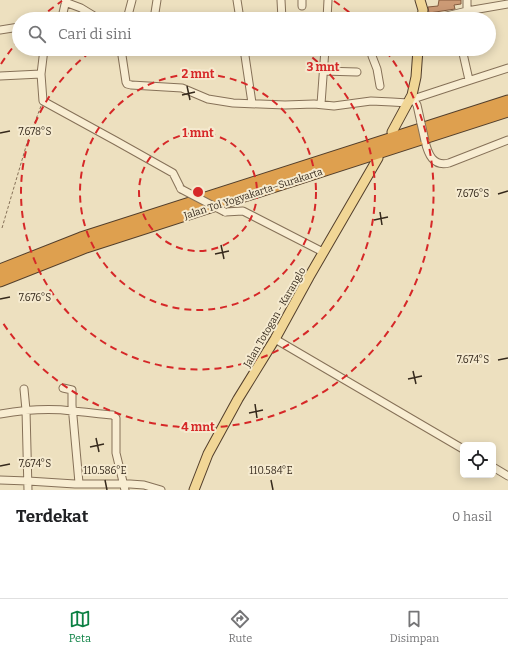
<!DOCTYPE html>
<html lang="id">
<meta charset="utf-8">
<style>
:root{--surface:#fff;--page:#f6f6f6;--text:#202124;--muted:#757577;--line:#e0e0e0;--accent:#0b8043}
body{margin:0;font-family:Bitter,serif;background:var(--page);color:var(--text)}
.controls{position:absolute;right:12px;bottom:12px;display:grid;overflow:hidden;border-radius:6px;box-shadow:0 2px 10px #0003}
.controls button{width:36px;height:36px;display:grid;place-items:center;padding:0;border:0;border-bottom:1px solid var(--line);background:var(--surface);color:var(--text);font:20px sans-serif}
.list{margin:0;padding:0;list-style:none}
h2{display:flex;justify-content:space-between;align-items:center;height:52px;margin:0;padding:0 16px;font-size:17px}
h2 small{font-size:13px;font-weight:400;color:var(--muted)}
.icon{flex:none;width:22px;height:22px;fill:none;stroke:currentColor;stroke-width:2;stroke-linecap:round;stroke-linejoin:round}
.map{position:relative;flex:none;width:508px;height:490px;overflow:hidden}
.search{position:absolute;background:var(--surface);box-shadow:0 2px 10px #0003;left:12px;right:12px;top:12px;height:44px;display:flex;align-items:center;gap:10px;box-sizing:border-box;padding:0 14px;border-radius:22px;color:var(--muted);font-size:15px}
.sheet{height:108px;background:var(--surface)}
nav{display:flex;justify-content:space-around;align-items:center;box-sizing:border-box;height:56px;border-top:1px solid var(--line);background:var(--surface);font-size:11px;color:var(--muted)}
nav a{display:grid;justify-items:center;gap:2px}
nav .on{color:var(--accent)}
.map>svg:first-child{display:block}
.building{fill:#cc9a75;stroke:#855b3e}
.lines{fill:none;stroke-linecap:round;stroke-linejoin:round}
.minor-casing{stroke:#867158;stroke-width:9}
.major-casing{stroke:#533f2c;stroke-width:11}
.highway-casing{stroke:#533f2c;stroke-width:13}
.path{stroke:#867158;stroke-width:1;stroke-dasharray:3 2;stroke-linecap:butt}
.minor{stroke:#f8edd2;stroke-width:7}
.major{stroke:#f1d696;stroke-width:9}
.highway{stroke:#dea04f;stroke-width:11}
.minor-bridge-casing{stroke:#867158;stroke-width:9;stroke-linecap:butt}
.minor-bridge{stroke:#f8edd2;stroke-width:7}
.ticks{fill:none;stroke:#35291c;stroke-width:1.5}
.ring{fill:none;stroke:#d62828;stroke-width:2;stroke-dasharray:7 5}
.labels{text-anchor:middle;stroke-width:4;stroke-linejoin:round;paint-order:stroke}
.street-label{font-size:10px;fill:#35291c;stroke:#f5eacf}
.ticks-label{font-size:10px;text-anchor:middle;fill:#35291c;stroke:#f5eacf;stroke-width:4;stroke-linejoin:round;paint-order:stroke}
.centre{fill:#d62828;stroke:#f5eacf;stroke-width:2}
.ring-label{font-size:12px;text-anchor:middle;font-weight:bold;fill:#d62828;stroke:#f5eacf;stroke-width:4;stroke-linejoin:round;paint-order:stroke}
</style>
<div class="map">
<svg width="508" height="490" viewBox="0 0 508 490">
<rect width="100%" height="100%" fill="#ede0bf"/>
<path class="building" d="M439 0H461V4L454 5 455 9 429 13 428 7 438 6Z"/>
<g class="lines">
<g class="minor-casing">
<path id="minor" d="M237 0 240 19
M281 0 282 19
M302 0V6
M467 0V11
M65 2 81 8 99 19
M61 19 63 13 66 0
M127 19 132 0
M154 19 157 0
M327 19 328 0
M434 19 467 11 508 4
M0 30 19 27
M44 49 41 74 43 101 116 141 173 173 181 189
M121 49 126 82 127 84 131 85 182 88 208 99 233 103 285 105 314 104 334 106 371 101 392 102 408 103
M244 49 252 103
M373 49 372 56 377 69 380 86
M462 49 469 80
M323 71 357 72
M0 76 41 74
M413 99 417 105 421 123
M410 100 474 79 508 68
M321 104 325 49
M425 141C428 154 433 167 449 163L508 140
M225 212 243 211 323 252
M275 339 463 449
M63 388 72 390V405L79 483
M24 389 26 410 28 490
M0 414C24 410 48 408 72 411 86 412 99 414 113 415L116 418V453L125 490
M493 467 508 476
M0 480 28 481 75 484H130L144 485 161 490"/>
</g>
<g class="major-casing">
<path id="major" d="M420 0 423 10 422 19
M392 132 412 95 416 77 418 49
M194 490 208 454 238 399 275 339 309 277 378 158"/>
</g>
<g class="highway-casing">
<path id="highway" d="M0 270 81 238 508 101
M0 281 86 247 508 111"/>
</g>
<path class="path" d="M2 228 27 143 41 106"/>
<use href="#minor" class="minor"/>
<use href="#major" class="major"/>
<use href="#highway" class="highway"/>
<g class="minor-bridge-casing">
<path id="minor-bridge" d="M421 123 425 141
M181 189 225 212"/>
</g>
<use href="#minor-bridge" class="minor-bridge"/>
</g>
<path class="ticks" d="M187 86 190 100M182 95 195 92M0 133 10 131M498 194 508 191M380 212 382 225M374 220 388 217M221 245 224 259M215 254 229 251M0 299 10 297M498 360 508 358M413 371 416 384M408 379 422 376M255 404 257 418M249 413 263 410M96 438 99 452M90 447 104 444M0 466 10 464M105 480 107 490M271 480 273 490"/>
<g class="ring">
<circle cx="198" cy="192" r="59"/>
<circle cx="198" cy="192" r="118"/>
<path d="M161 19A177 177 0 0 1 235 19M303 50A177 177 0 1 1 93 50"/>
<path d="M1 64A235 235 0 0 1 18 41M39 19A235 235 0 0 1 62 1M334 1A235 235 0 0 1 357 19M386 51A235 235 0 1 1 1 320"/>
</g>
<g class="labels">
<g class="street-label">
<text transform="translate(253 193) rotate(-18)" y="4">Jalan Tol Yogyakarta–Surakarta</text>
<text transform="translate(274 317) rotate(-60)" y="4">Jalan Totogan - Karanglo</text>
</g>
</g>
<g class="ticks-label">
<text x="35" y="135">7.678°S</text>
<text x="473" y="197">7.676°S</text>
<text x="35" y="301">7.676°S</text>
<text x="473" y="363">7.674°S</text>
<text x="35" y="467">7.674°S</text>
<text x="105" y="474">110.586°E</text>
<text x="271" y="474">110.584°E</text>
</g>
<circle cx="198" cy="192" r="6" class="centre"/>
<g class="ring-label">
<text x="323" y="71">3 mnt</text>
<text x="198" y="78">2 mnt</text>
<text x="198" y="137">1 mnt</text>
<text x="198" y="431">4 mnt</text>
</g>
</svg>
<div class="controls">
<button><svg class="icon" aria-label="locate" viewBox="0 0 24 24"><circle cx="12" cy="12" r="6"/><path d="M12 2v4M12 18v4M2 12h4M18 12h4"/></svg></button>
</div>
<div class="search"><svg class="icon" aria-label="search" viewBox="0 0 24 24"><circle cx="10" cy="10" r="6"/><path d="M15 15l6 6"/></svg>Cari di sini</div>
</div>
<section class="sheet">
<h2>Terdekat<small>0 hasil</small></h2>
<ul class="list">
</ul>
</section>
<nav>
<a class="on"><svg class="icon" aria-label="map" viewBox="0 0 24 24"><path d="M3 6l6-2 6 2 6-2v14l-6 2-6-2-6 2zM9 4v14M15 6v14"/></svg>Peta</a>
<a><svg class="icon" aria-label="directions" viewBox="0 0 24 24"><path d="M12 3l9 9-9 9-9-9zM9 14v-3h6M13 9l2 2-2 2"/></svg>Rute</a>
<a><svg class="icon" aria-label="saved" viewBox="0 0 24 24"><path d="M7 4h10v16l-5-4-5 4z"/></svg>Disimpan</a>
</nav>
